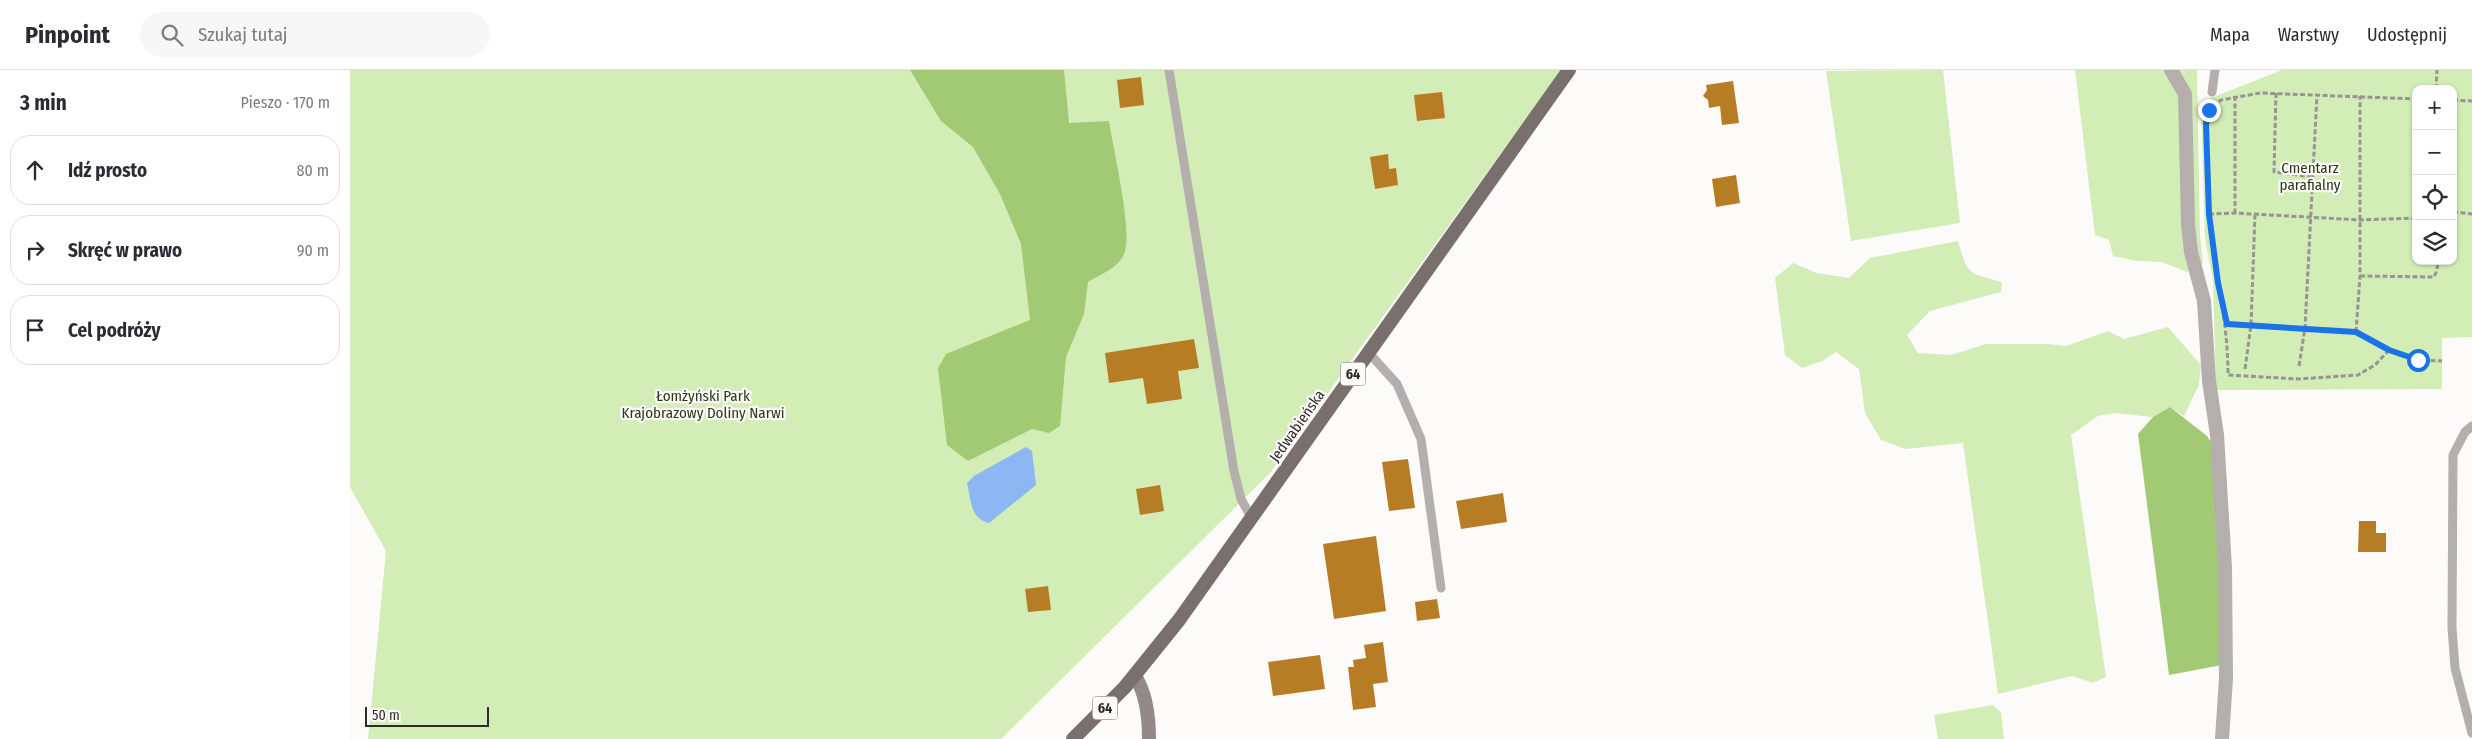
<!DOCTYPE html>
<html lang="pl">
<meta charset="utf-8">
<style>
:root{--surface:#fff;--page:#f7f7f7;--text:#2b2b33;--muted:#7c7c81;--line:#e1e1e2}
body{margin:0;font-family:"Fira Sans Condensed",sans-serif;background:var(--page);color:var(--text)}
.controls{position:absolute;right:15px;top:15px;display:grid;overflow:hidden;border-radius:10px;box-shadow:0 1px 4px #0004}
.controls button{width:45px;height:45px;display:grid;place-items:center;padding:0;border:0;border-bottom:1px solid var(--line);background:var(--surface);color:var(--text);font:25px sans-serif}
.scale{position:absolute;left:15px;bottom:12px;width:124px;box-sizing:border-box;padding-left:5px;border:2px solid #2f2a28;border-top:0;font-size:14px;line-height:18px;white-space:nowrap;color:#2f2a28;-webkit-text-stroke:4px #fdfafa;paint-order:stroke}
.stop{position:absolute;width:15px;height:15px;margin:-11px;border:4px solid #1a73e8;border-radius:50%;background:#fff}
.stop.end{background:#1a73e8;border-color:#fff;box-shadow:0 1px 5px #0008}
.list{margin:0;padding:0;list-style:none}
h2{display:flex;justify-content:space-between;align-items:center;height:65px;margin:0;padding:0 20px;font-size:21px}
h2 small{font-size:16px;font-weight:400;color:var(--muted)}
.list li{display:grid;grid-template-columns:32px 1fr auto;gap:15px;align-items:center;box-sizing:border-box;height:70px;margin:0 10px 10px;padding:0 10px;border:1px solid var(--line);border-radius:20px}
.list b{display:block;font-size:19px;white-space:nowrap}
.list em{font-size:16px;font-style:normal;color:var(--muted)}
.icon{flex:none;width:28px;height:28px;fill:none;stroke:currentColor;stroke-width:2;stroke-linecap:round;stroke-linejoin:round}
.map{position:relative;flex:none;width:2122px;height:669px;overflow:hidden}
header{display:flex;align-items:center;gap:30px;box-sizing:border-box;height:70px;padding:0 25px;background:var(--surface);border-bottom:1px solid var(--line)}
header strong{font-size:24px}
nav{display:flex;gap:28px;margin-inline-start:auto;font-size:18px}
.search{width:350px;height:45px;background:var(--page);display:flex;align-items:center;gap:12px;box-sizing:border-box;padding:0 18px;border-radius:28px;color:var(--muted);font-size:19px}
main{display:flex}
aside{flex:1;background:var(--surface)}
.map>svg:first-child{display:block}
.green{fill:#d3edb7;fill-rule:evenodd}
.forest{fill:#a2c973}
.water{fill:#8db7f2}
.building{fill:#b77d25}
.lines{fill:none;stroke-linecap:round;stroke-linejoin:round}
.path{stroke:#989493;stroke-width:3;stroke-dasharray:5 2.5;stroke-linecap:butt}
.service{stroke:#b4aead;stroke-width:9}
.minor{stroke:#b4aead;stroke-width:14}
.secondary{stroke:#928988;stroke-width:14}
.primary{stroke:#796f6d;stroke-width:14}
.route{stroke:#1a73e8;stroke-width:6}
.labels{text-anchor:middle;stroke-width:4.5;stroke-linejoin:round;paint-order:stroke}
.shield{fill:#fdfafa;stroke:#6d6867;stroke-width:1}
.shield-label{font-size:14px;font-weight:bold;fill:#2f2a28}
.park-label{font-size:15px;fill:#2a3a17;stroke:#fdfafa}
.street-label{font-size:15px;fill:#2f2a28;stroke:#fdfafa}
</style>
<header>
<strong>Pinpoint</strong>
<div class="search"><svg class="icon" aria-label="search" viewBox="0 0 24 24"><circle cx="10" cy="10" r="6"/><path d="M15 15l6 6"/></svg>Szukaj tutaj</div>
<nav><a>Mapa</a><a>Warstwy</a><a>Udostępnij</a></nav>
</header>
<main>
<aside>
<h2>3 min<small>Pieszo · 170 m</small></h2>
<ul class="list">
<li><svg class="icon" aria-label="ahead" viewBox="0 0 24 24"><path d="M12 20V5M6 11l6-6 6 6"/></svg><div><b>Idź prosto</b></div><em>80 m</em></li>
<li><svg class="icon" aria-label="right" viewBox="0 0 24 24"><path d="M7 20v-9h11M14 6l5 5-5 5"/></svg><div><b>Skręć w prawo</b></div><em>90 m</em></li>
<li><svg class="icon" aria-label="arrive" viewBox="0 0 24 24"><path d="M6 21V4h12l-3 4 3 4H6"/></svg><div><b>Cel podróży</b></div></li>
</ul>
</aside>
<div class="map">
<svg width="2122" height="669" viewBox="0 0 2122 669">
<rect width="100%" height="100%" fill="#fdfafa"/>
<path class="green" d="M0 0H1211L920 403 651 669H18L36 481 0 417Z
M1593 0 1610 153 1501 171 1476 1Z
M1725 0H1847L1850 164 1853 194 1837 202 1812 192 1787 191 1763 186 1759 170 1745 165Z
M1932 0H2122V267L2092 268V319L1866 320 1863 211 1855 169 1851 32ZM2066 19H2103V191H2066Z
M1608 171C1618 206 1617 202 1652 212L1651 222 1580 241 1557 265 1568 283 1601 285 1636 274H1698L1716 276 1758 261 1774 269 1818 257 1851 295 1849 315 1834 346 1820 337 1803 347 1765 343 1748 346 1721 365 1756 607 1743 613 1722 606 1648 624 1613 373 1555 379 1531 370 1515 343 1509 299 1486 282 1472 291 1452 298 1435 285 1425 208 1443 193 1467 203 1499 208 1520 188Z
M1643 635 1651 642 1654 669H1588L1584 645Z"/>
<path class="forest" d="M560 0H714L719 53 759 51C763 78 782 158 775 181 771 197 751 204 738 212L734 244 716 287 710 356 699 363 682 359 618 391 597 375 588 298 596 284 680 250 671 174 650 124 623 77 591 51Z
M1820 337 1857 366 1864 377 1872 595 1819 605 1788 364 1803 347Z"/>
<path class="water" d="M676 377 682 381 686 415 639 453C620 449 621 429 617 413L624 406Z"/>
<path class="building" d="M791 7 794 35 770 38 767 10Z
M1383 11 1389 53 1372 55 1370 36 1359 38 1358 30 1353 26 1357 20 1356 15Z
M1092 22 1095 48 1067 51 1064 25Z
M1038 84 1039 99 1046 98 1048 115 1025 119 1020 87Z
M1386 105 1390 133 1366 137 1362 109Z
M844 269 849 298 828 301 832 329 797 334 793 308 759 313 755 283Z
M1058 389 1065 438 1039 441 1032 392Z
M810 415 814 441 790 445 786 419Z
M1153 423 1157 452 1111 459 1106 431Z
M2009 451H2026V463H2036V482H2008Z
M1026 466 1036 541 984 549 973 474Z
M698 516 701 540 678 542 675 519Z
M1087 529 1090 548 1067 551 1065 532Z
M1033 572 1038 612 1023 614 1026 637 1003 640 998 597H1004L1003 590 1016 588 1014 575Z
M970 585 975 619 923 626 918 592Z"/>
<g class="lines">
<path class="path" d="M2086 19 2087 0
M1926 23 1924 102 1963 107
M1885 26V143
M2103 30 2122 31
M2103 142 2122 144
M1859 144 1885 143 2010 150 2066 148
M2010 206 2084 207 2087 200 2088 191
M1877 254 2006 262 2039 280 2068 290 2092 291
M2006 262 2010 206V26
M2039 280 2025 295 2008 305 1949 309 1878 305C1878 251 1865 199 1859 146 1856 116 1857 84 1856 54L1859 40 1871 30 1910 23 2066 29
M1949 296 1955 258 1967 25
M1895 299 1901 255 1905 144"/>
<path class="service" d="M819 0 884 401 891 429 901 447
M1862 22 1865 0
M1019 283 1047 314 1071 369 1091 518
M2122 356 2115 362 2103 385 2102 558 2105 598 2122 663"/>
<path class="minor" d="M1821 0 1835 24 1838 154 1841 182 1854 231 1859 311 1867 365 1875 498 1876 608 1872 669"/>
<path class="secondary" d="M785 606C796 623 799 648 799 669"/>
<path class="primary" d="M723 669 775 617 829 550 1219 0"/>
</g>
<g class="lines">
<path class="route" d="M1859 40 1856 54 1859 144 1868 213 1877 254 2006 262 2039 280 2068 290"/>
</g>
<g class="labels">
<g class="shield">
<rect x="990.5" y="292.5" width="25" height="23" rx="4"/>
<rect x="742.5" y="626.5" width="25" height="23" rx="4"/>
</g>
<g class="shield-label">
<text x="1003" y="309">64</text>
<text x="755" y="643">64</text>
</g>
<g class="park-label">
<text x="1960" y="103">Cmentarz<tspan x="1960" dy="17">parafialny</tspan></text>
<text x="353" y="331">Łomżyński Park<tspan x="353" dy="17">Krajobrazowy Doliny Narwi</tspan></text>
</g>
<g class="street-label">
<text transform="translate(947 356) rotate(-55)" y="5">Jedwabieńska</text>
</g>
</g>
</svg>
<div class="controls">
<button>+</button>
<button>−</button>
<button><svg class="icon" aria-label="locate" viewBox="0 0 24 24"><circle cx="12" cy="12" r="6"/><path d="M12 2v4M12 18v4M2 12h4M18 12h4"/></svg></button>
<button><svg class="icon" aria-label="layers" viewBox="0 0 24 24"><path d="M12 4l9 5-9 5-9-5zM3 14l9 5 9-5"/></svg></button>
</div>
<div class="scale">50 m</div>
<div class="stop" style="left:2068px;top:290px"></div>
<div class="stop end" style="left:1859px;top:40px"></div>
</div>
</main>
